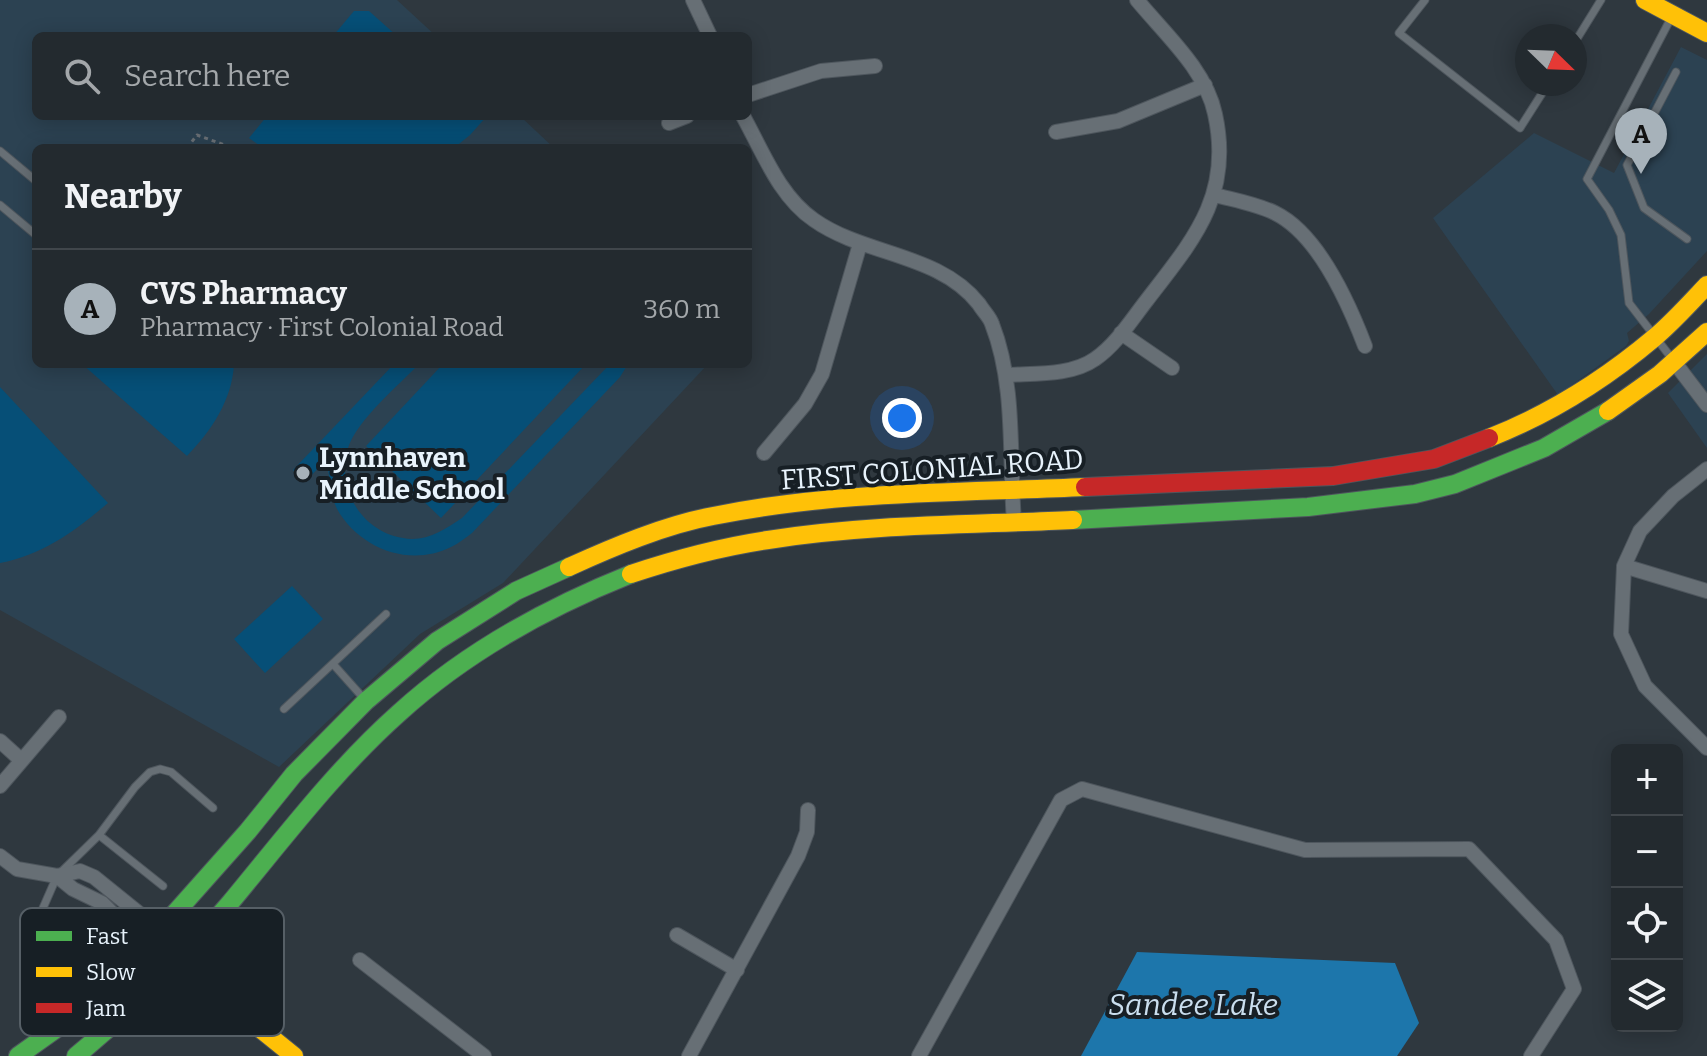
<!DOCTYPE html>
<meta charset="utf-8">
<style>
:root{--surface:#232a2f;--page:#2b3237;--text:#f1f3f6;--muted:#a3a7aa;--line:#40464b;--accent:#a7b2ba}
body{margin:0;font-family:Bitter,serif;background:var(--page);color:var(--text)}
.controls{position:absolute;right:24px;bottom:24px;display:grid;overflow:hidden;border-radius:12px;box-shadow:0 4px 20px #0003}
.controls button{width:72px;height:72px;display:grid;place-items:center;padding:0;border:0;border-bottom:2px solid var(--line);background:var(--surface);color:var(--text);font:40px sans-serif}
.compass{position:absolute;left:1515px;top:24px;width:72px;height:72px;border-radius:50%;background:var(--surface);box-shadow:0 4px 20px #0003;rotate:113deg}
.you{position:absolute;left:902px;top:418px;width:28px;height:28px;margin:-20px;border:6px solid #fff;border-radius:50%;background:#1a73e8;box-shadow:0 0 0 12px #1a73e833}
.badge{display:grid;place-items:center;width:52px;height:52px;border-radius:50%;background:var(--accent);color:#111;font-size:26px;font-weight:700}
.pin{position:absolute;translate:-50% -66px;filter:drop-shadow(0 2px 4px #0008)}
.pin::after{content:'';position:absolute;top:42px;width:28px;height:24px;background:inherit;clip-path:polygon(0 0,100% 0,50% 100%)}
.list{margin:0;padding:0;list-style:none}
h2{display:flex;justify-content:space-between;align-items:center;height:104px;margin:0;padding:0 32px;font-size:34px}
h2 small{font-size:26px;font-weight:400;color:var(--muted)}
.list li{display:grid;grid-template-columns:52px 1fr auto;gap:24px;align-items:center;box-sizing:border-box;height:120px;padding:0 32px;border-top:2px solid var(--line)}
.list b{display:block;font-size:30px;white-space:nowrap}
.list p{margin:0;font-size:26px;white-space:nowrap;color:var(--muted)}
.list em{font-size:26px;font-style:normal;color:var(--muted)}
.icon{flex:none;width:44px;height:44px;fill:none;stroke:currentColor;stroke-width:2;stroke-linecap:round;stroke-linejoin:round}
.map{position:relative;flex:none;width:1707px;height:1056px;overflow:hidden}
.search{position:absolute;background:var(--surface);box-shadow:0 4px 20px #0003;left:32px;top:32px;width:720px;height:88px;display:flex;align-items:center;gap:20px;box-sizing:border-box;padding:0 28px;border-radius:12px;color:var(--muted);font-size:30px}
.panel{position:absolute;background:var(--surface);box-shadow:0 4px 20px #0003;left:32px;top:144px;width:720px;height:224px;border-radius:12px}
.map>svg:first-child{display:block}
.built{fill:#2c4252}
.green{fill:#064f77}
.water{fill:#1d76ab}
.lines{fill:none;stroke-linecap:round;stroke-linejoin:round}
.lane-casing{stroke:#4e565d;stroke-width:9}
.street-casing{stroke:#4e565d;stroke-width:16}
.fast-casing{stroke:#4e565d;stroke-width:20}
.slow-casing{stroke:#4e565d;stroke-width:20}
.jam-casing{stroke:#4e565d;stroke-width:20}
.path{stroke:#6a7076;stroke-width:3;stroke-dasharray:4 4;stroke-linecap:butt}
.lane{stroke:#676f75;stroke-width:7}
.street{stroke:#676f75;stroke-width:14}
.fast{stroke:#4caf50;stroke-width:18}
.slow{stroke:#ffc107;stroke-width:18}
.jam{stroke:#c62828;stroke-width:18}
.poi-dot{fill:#a7b2ba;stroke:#171f25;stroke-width:3}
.labels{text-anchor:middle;stroke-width:8;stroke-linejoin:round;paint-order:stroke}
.poi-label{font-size:28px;font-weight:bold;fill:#e8f3fc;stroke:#171f25;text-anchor:start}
.street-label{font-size:28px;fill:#e8f3fc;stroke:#171f25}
.water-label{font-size:30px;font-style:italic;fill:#cadeee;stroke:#171f25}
.key{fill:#171f25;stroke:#565f66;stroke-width:2}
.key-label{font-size:22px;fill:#e8f3fc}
</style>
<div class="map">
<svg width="1707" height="1056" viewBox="0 0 1707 1056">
<rect width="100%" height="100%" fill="#2f383f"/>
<path class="built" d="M0 0H397L436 36H36V116H520L554 148H36V364H708L503 583 420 634 279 767 0 610Z
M1681 47 1707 60V251L1649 314 1627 333 1629 341 1626 346 1558 395 1433 218 1534 133 1614 173Z
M1707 354V448L1668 393Z"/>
<path class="green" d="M354 11H369L397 36H333Z
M267 116H487L470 135 454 148H263L249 138Z
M82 364H234C232 400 212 430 187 456Z
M394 364H419C398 386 357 420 348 448 335 492 365 537 412 539 431 539 447 528 462 518L610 364H628L620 377 472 533C465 538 458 544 451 547 409 568 359 548 337 509 330 495 330 475 326 460L305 482 293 470Z
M443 364H586L441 518 366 446Z
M0 387 108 503C75 531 43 555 0 563Z
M292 586 323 619 265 673 234 639Z"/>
<path class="water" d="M1137 952 1395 963 1419 1023 1397 1056H1081Z"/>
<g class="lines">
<g class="lane-casing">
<path id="lane" d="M1425 0 1399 33 1520 128 1548 84
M1671 18 1587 179 1609 210 1621 235 1629 303 1673 360
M1575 42 1601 0
M1676 72 1627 165 1644 208 1687 239
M0 151 36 181
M0 205 36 235
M333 664 366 701
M284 709 386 614
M99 835 163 886
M43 908 57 876 99 835 135 787 150 772 160 769 171 772 213 808"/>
</g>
<g class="street-casing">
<path id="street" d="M693 0 710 36
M748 95 821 71 875 66
M743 116C763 152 779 196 814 220 865 256 939 253 979 304 983 311 990 317 992 324 1016 385 1009 457 1014 522
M669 123 687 116
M1056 132 1118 121 1205 85
M1215 195C1234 200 1257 204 1275 213 1318 234 1349 304 1365 346
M1121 333 1172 368
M1675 363 1707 405
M1006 375C1034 373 1071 376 1095 359 1116 345 1132 319 1147 300 1193 240 1233 196 1215 114 1206 70 1165 34 1137 0
M764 453 805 404 822 374 860 244
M1707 469 1673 496 1640 531 1624 566 1621 634 1645 686 1707 748
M1624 566 1707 591
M0 741 21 760
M0 786 59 717
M0 856 17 869 57 876 80 871 94 877 146 919 152 941
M57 876 73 889 102 903 131 932 152 941
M677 935 737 970
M360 960 484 1056
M689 1056 798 856 807 832 808 810
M919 1056 1061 800 1082 789 1305 850 1469 849 1556 940 1574 989 1531 1056"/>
</g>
<g class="fast-casing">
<path id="fast" d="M1073 520 1308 507 1415 494 1455 484 1544 448 1608 411
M18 1056 91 1004 120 975 248 831 294 774 366 701 437 641 516 591 569 567
M76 1056C133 1009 183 959 230 903 284 838 336 769 399 713 467 651 546 608 631 574"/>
</g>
<g class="slow-casing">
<path id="slow" d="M1645 0 1707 33
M1608 411 1660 374 1707 332
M1489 438C1550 414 1604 380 1654 338 1673 322 1690 303 1707 285
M569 567C613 547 665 525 713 516 835 491 961 493 1085 487
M631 574C676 559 721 547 768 540 869 524 972 525 1073 520
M152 941 294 1056"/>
</g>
<g class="jam-casing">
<path id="jam" d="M1085 487 1333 476 1434 459 1489 438"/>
</g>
<path class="path" d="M187 148 197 135 233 148"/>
<use href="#lane" class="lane"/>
<use href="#street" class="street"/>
<use href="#fast" class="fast"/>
<use href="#slow" class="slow"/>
<use href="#jam" class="jam"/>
</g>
<circle class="poi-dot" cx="303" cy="473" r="8"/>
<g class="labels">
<g class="poi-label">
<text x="319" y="467">Lynnhaven<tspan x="319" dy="32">Middle School</tspan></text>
</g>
<g class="street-label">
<text transform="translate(932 469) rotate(-4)" y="10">FIRST COLONIAL ROAD</text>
</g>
<g class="water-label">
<text x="1193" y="1015">Sandee Lake</text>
</g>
</g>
<rect x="20" y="908" width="264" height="128" rx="12" class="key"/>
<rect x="36" y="931" width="36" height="10" fill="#4caf50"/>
<rect x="36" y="967" width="36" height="10" fill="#ffc107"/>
<rect x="36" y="1003" width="36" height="10" fill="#c62828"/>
<g class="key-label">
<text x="86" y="944">Fast</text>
<text x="86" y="980">Slow</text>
<text x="86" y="1016">Jam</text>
</g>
</svg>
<div class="controls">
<button>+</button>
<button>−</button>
<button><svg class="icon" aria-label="locate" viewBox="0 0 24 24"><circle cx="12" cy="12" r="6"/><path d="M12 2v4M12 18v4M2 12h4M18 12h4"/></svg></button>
<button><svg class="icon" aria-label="layers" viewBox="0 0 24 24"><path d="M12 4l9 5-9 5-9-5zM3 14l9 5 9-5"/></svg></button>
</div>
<svg class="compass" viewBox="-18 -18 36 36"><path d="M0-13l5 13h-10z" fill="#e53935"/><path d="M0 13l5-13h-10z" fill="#a3a7aa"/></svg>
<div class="you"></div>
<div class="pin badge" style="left:1641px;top:174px">A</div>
<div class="search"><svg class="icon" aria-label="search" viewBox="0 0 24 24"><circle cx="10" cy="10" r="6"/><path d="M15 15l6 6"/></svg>Search here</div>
<section class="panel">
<h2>Nearby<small></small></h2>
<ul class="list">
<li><span class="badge">A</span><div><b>CVS Pharmacy</b><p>Pharmacy · First Colonial Road</p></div><em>360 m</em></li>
</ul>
</section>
</div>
